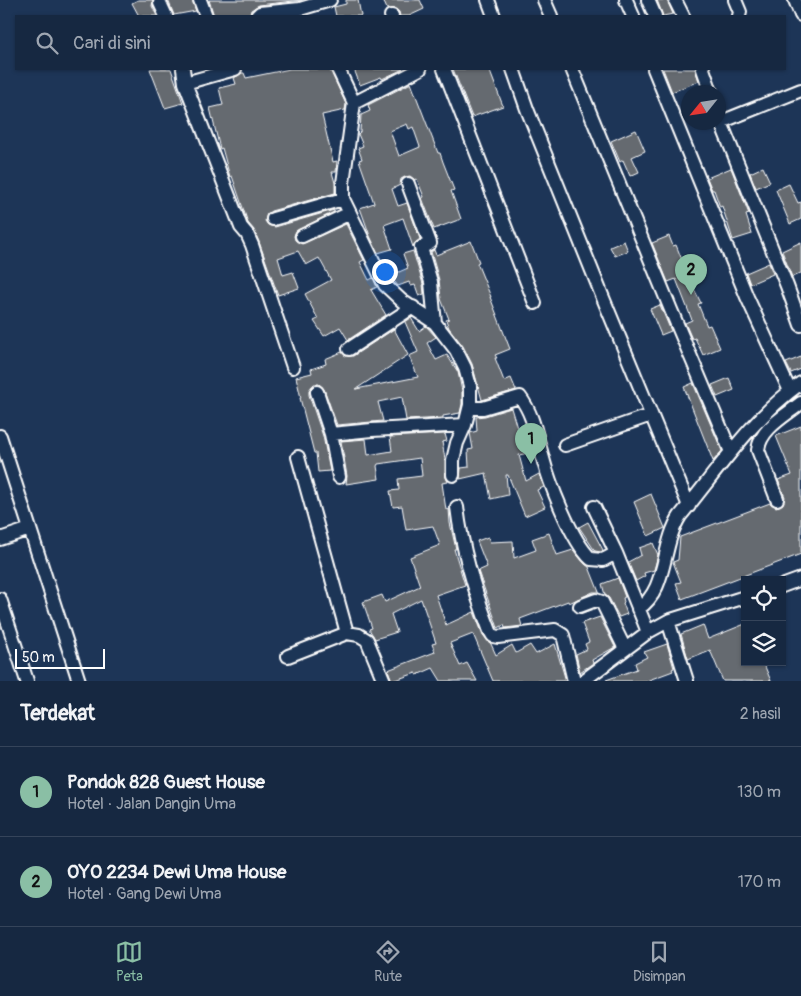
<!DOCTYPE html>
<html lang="id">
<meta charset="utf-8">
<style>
:root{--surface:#162841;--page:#1f3048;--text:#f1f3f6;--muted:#9ea6b1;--line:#35445a;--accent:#8abfa5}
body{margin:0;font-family:Pangolin,sans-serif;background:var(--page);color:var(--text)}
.controls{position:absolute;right:15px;bottom:15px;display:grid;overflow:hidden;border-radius:0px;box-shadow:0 1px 4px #0004}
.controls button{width:45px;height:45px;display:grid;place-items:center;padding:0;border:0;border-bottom:1px solid var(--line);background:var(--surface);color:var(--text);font:25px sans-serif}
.compass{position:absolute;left:681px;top:85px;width:45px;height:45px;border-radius:50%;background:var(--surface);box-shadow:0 1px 4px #0004;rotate:240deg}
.scale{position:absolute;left:15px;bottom:12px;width:90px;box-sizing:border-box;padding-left:5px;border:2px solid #fff;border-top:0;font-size:14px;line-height:18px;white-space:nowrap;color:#fff;-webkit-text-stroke:4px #1d3557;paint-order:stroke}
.you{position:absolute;left:384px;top:271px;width:18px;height:18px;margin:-12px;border:4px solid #fff;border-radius:50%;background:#1a73e8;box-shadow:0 0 0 8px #1a73e833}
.badge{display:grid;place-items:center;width:32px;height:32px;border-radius:50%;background:var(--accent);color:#111;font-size:16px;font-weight:700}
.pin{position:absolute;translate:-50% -41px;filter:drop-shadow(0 1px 2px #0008)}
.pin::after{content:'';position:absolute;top:26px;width:18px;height:15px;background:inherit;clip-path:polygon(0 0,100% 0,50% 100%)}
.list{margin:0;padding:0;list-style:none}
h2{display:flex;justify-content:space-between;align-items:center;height:65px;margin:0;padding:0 20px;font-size:21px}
h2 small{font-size:16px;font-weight:400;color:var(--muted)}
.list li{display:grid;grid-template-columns:32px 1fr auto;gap:15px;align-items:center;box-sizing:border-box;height:90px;padding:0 20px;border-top:1px solid var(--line)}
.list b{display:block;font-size:19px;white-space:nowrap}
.list p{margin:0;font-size:16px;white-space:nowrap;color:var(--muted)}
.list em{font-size:16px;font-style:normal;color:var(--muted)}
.icon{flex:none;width:28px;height:28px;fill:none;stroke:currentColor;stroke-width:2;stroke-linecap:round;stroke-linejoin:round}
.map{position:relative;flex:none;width:801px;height:681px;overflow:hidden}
.search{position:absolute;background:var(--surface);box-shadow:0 1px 4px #0004;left:15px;right:15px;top:15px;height:55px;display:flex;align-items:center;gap:12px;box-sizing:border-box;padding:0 18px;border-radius:0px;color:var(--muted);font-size:19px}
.sheet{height:245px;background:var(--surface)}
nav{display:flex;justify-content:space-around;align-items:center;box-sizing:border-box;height:70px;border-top:1px solid var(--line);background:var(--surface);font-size:14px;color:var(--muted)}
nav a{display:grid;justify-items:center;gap:2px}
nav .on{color:var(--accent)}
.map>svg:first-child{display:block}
.building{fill:#656a70;stroke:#fff;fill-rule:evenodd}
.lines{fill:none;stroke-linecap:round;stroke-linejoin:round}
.minor-casing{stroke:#fff;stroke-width:16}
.minor{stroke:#1d3557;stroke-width:12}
</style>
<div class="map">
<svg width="801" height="681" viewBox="0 0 801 681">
<rect width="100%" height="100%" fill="#1d3557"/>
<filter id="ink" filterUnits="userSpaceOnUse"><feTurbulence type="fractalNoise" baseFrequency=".02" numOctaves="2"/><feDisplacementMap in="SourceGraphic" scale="10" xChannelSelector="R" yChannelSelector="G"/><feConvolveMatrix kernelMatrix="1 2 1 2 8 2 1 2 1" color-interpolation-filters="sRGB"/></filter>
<g filter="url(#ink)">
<path class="building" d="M138 0H153L152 6 157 16H139L132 3Z
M168 0H192L196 11 174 15Z
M209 0H302L259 5 251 10 249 16H214Z
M346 0H358L361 16H336L334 7 346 4Z
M383 0H420L424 9 409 16H400L399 12 396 9H387Z
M657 0H667L673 14 663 16Z
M150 69H171L183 103 165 108Z
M290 69H330L346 104 345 110 322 115 333 162 337 161 336 172H332L335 183V193L271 211 267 214 265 221 268 225 275 227 334 210V212L296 231 294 236 295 240 302 244 346 224 364 260 360 262 369 280 373 278 377 287 371 290 386 315 348 340 340 327 324 336 314 321 318 319 305 294 331 280 319 258 306 265 298 251 278 258 283 275 293 272 299 288 278 295 259 242 254 230 248 223 232 176 230 177 222 148 220 149 210 108 223 105 219 88 236 84 234 78 242 73H244L246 78Z
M354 69H403L382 79 381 77 360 85Z
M453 69H489L503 106 472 117Z
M663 69H695L699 81 672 92Z
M411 83 438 153H440L443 162 454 190 451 191 461 219 434 229 422 198 424 197 417 179 415 180 410 176 405 177 401 179 400 185 392 189 398 206 407 203 420 239 415 243 413 247 403 218 384 225 392 249 378 253 370 236 360 208 374 203 359 160 362 159 358 148 363 146 358 134 360 132 361 115 370 111 368 105ZM407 124 409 129 413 127 420 147 399 156 390 131Z
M636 130 645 151 632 157 639 172 630 176 623 160 620 162 611 141Z
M763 167 770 182 756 188 750 173Z
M731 168 749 214 746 215 752 234 733 240 722 206 720 207 714 190H712L707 178Z
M789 184 798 203 801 202V219L790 224 776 190Z
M669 236 673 246 676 245 693 287 701 303 698 304 707 326 710 325 720 348 703 355 695 338 692 339 685 323 692 320 676 279 668 282 652 243Z
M471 241 479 262 477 263 491 297H490L510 349 495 355 497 358H495L504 381 511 378 516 390 482 400 472 364 463 346 449 328 446 320 449 319 441 299 439 280 431 252 434 250 436 255Z
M624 241 628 251 615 256 610 247Z
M801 242V273L792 277 782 251Z
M413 251 423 284 424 294 419 296 415 285 411 286 409 282 398 286 390 276 408 268 403 254Z
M769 263 773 274 750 284 746 273Z
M660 305 671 331 661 335 650 309Z
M411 318 419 331 426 326 436 337 427 343 436 360 447 355 458 372 462 391V404L460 413 443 416V418L406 420 402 397 378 402 383 421 337 425 324 389 319 384H314L309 390V395L323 436 330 471 318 472 316 453H314L300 398H301L296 377 312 373 311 369 326 364 325 359 342 352 346 356H353L394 329 408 355 356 389 418 377 409 356 418 352 405 322Z
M801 357V369L791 373 786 363Z
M729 378 734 390 717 397 712 385Z
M693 383 722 451 713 461 684 387Z
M511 408 520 438 528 436 533 452 519 455 526 481 539 474 544 487 537 490 545 507 525 516 508 475H506L508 495 491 499 486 473 460 479 461 468 469 467 468 450 473 449 470 433 477 431 476 417 485 416Z
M801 426V554L682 599 676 583 681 582 673 562 678 560 680 537 770 503 776 507 783 504 785 497 778 480 792 475 776 436Z
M445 434 447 441 442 442 445 459V475L448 482 442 483 446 510 449 509 450 523 456 549H454L465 585 436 595 446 625 474 612 483 635 491 644 496 655 512 645 516 653 530 645 536 654 555 644 566 681H493L473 634 450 643 460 666 467 663 477 681H441L433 668 417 675 416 673 392 681 388 670 435 652 432 644 436 643 421 599 391 614 397 632 375 639 369 629 372 628 363 602 382 595 385 602 420 586 410 557 440 545 433 526 406 530 402 506 393 507 390 491 399 490 398 479 422 476 420 458 378 464 377 466 379 479 346 484 347 476 341 441 366 439 368 455 392 451 390 437Z
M651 494 665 528 648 536 634 502Z
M588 522 603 550 601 552 595 551 579 527Z
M549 533 557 555 573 550 585 564 589 567 599 592H593L569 603 568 601 520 619 522 626 505 628 504 625 498 628 478 571 487 567 477 541 488 537 490 542 513 541 514 558 536 550 532 539Z
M653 543 658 555 654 570 644 573 645 576 636 581 628 562 641 555 639 548Z
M618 578 625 597 623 598 624 602 623 603 627 614 619 617 609 598 605 595 602 584Z
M600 617 615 647 592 660 593 663 580 672 576 654 587 649 585 644 589 642 582 623Z
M745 624V662H763L771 681H723L710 650 688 659 681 634 703 625 708 639Z
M667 644 674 668 672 669 673 671 646 681H607L606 680 637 669 635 663 647 657 644 652Z"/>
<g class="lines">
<g class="minor-casing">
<path id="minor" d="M200 0 206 16
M488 0 494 16
M544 0 551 16
M626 0 633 16
M648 0 655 16
M675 0 683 16
M735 0 740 12 739 16
M795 0 801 15
M160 3 166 16
M257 16 260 13 300 9 330 0
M391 16H392
M183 69 185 83 241 227 247 234 252 245 293 367
M338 69 354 103
M444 69 535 303
M513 69 527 109 601 293 689 506
M572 69 671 310 731 452
M654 69 747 297 790 391
M703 69 711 92
M185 83 235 69
M354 103 343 183V199L385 285 402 301 435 323 456 350 465 368 470 386V405L465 425 457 443 453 460V475
M354 103 420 69
M718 115 787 286 801 325
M721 122 801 90
M408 184 430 243 421 248 431 282 435 323
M273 219 343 199
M302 236 350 213
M349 349 413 307
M317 392 331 434 339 477
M470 405 474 408H483L520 397C533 414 536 434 542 455 549 482 571 540 591 559L603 560 616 553 648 632
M331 434 372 430 465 425
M0 436 79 681
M565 445 651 415
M298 457 347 633
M777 499 758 450C760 429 785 416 801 403
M457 507C462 550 474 590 490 631L493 636 498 637 555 630 563 635 574 681
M594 507 616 553
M0 539 30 529
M782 586 801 579
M0 599 27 681
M580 606 596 600 602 602 625 649
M638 609C668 590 661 545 680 516 718 470 752 418 801 383
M668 621 687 681
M288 656 347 633 359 635 367 640 384 681
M583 681 648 632 668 621 745 597"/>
</g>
<use href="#minor" class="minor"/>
</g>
</g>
</svg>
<div class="controls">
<button><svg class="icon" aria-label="locate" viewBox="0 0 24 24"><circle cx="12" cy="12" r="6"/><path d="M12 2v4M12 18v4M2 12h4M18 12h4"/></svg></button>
<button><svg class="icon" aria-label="layers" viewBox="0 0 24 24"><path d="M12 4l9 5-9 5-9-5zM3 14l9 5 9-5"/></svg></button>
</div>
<svg class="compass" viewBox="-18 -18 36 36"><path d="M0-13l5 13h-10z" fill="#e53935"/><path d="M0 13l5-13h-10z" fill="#9ea6b1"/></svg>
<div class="scale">50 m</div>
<div class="you"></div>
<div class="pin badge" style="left:531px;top:464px">1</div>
<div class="pin badge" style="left:691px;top:295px">2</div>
<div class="search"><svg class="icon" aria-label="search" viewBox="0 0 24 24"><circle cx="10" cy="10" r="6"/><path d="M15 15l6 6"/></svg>Cari di sini</div>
</div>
<section class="sheet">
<h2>Terdekat<small>2 hasil</small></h2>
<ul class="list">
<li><span class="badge">1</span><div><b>Pondok 828 Guest House</b><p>Hotel · Jalan Dangin Uma</p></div><em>130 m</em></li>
<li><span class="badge">2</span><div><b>OYO 2234 Dewi Uma House</b><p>Hotel · Gang Dewi Uma</p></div><em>170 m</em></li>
</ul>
</section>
<nav>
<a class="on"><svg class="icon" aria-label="map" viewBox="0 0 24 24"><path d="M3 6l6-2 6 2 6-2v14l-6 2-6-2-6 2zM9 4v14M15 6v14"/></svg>Peta</a>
<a><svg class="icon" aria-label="directions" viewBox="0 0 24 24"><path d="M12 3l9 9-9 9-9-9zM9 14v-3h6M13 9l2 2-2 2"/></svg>Rute</a>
<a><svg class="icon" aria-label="saved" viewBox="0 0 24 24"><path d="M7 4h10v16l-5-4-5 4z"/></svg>Disimpan</a>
</nav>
